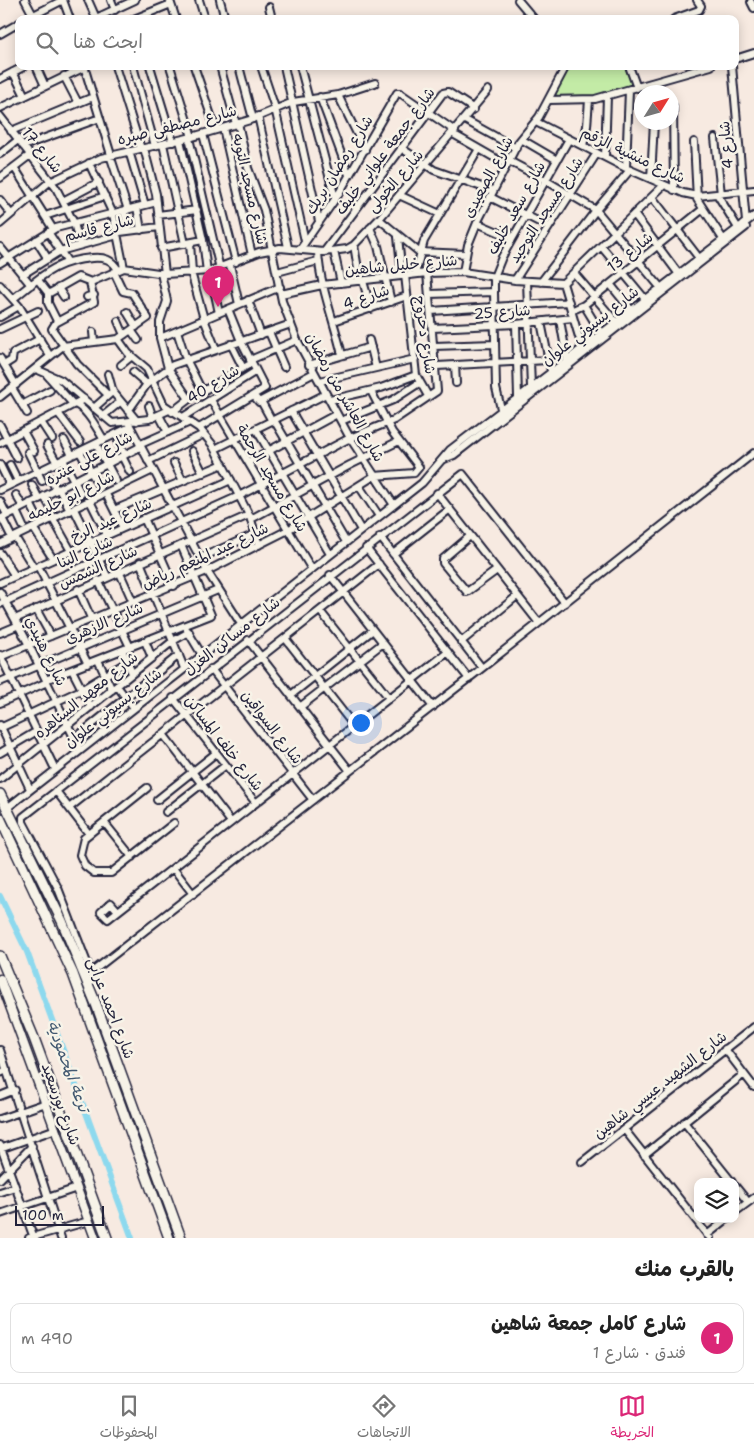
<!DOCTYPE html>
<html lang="ar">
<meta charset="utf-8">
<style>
:root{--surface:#fff;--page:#f6f6f6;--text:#222;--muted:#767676;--line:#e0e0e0;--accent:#db2777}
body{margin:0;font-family:"Shantell Sans","Playpen Sans Arabic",sans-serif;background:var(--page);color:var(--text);direction:rtl}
.controls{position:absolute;right:15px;bottom:15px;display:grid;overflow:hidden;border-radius:10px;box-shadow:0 2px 12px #0003}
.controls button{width:45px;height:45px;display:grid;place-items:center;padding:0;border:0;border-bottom:1px solid var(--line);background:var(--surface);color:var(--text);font:25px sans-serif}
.compass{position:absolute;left:634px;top:85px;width:45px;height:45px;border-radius:50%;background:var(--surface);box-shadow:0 2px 12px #0003;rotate:53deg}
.scale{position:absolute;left:15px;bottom:12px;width:89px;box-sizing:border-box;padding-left:5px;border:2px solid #22223b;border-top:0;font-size:14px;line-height:18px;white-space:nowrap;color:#22223b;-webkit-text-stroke:4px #f7f3e8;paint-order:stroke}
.you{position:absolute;left:360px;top:722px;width:18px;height:18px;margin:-12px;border:4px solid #fff;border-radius:50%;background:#1a73e8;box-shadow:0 0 0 8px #1a73e833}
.badge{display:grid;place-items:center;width:32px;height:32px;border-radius:50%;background:var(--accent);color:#fff;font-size:16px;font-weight:700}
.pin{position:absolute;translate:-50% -41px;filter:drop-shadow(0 1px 2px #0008)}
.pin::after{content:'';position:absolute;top:26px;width:18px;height:15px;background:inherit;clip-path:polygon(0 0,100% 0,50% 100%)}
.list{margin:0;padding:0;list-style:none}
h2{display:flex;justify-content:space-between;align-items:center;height:65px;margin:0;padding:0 20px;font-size:21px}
h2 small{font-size:16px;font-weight:400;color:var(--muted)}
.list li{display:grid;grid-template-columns:32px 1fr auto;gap:15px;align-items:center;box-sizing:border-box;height:70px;margin:0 10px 10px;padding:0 10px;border:1px solid var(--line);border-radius:10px}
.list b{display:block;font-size:19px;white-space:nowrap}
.list p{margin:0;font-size:16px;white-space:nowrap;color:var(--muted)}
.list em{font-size:16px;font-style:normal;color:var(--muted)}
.icon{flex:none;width:28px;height:28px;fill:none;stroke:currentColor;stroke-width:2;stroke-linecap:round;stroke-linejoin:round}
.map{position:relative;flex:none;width:754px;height:1238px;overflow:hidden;direction:ltr}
.search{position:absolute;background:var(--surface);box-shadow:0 2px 12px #0003;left:15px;right:15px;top:15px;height:55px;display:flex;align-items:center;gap:12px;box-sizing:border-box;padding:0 18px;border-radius:10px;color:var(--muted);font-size:19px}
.sheet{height:145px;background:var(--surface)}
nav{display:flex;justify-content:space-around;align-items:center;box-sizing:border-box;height:70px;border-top:1px solid var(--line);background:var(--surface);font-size:14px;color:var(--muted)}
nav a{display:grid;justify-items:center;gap:2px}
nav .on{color:var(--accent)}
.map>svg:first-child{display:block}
.green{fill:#c3eba6;stroke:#728670}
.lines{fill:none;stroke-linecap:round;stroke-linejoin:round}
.canal{stroke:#8dd9ee;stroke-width:6}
.minor-casing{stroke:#22223b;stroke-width:10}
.tertiary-casing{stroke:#22223b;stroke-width:11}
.secondary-casing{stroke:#22223b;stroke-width:12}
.minor{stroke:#f7f3e8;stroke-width:6}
.tertiary{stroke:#f7f3e8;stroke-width:8}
.secondary{stroke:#f7f3e8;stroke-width:9}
.labels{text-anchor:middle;stroke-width:5;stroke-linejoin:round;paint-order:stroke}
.street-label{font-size:15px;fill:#22223b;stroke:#f7f3e8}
.water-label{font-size:16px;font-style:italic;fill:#425971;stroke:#f7f3e8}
</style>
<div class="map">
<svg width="754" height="1238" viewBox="0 0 754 1238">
<rect width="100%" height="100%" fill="#f7eae1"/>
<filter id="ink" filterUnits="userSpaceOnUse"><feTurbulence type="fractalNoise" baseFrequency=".02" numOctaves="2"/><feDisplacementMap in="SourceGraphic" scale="10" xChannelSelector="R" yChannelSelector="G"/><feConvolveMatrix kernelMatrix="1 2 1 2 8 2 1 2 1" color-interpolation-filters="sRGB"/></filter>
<g filter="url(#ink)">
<path class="green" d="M568 66H624L632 84 588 98H554Z"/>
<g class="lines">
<path class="canal" d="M0 896 27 952 132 1238"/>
<g class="minor-casing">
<path id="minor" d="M25 0 33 15
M63 0 70 19
M88 0 96 18
M111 0 115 10
M199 0 205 19
M220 0 225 19
M518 0 534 19
M170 1 176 19
M751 2 754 8
M269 7 272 19
M246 18V19
M26 19 63 0
M94 19 135 0
M134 19 171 4
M674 19 699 10 701 6 697 0
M0 34 19 23
M735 59 754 53
M36 66 45 86
M84 66 111 155
M115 66 141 149
M133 66 155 146
M150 66 173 142
M170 66 192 137
M194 66 216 130
M220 66 236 124
M239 66 253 119
M261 66 275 108 305 241
M284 66 319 221
M300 66 335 198
M629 66 637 88
M732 66 746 222
M13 72 25 96
M64 76 78 103
M0 79 25 66
M655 92V82
M338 95 365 150
M320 97 349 175
M549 100 595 99 711 66
M673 106 674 190
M0 108 87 66
M0 116 56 188 74 223 80 245
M258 116 288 247
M465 120 516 148
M536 122 626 168 683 193 697 196 754 190
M238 123 248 168 264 210 282 301 297 340 350 438 394 505
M223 128 252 255
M11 131 93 97
M203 134 236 262
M453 134 507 165
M189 138 220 269
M715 138 721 194
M521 139 557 160
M180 140 203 240 207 272
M694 142 697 199 723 239
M163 144 185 244
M23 146 100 118
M583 146 587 126 589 100
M144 148 156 194 165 274
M401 148 434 170 493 191
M129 151 145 205
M0 154 18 140
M110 155 128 210
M605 157 607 96
M509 161 545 180 596 210 660 287
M89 163 113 214 124 268
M14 167 53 229
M626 168 629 90
M0 178 30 155
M651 179 654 122
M717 194 738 228
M399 195 440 214
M490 197 549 227
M652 197 699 258
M0 200 11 214
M63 201 99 182
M137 207 141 230
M124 211 128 231
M634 214 678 273
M158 215 197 210
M45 216 105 196
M379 219 419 252 466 254
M477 223 512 238
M0 224 48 183 101 158 192 137 250 120 293 102 338 95 375 83
M370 228 378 246 391 302
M48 232 67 261
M398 237 402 275
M36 240 48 259
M190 243 192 272
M354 245 360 281
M601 246 645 299
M0 247 31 285
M161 248 203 240
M301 248 338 195 397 93H400L455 131
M334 251 341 283
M318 252C320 287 334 320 342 355
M324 252 443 93 448 92 474 109
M0 263 56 228 157 202
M230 265 239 304
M210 271 219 313
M191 272 204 319 216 349
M277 272 318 261
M463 272 468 245 477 223 518 143 539 117 566 66
M161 273 167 301 160 322V338L168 368 189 399
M574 273 616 322
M415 274 424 241 479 149
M22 275 60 251 114 236 120 232 159 227
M405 275 416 375 428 396
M38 280 48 293V303L57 321 52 329 77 364 108 395
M515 280 597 153
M363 281 371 309
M527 281 531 387
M541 282 596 210 630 170
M563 283 582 347
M610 284 631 310
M0 285 19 306 50 356
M58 288 64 297
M48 294 78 277 91 282 124 268 165 274 210 271 259 252 280 248 324 252 347 249 354 245 379 219 488 90
M281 294 322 285 427 273 463 272 515 280 563 283 664 185
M429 294 494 292
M87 297 94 295
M14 298C42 276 55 261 92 258 104 257 112 259 118 270
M248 300 261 335
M584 305 601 333
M431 311 569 302
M571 311 584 305 703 209
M127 312 136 327
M0 317 19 306
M560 320 567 359
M118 321 124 335
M334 321 407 296
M57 322 94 302 90 282
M541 322 551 371
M516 324 518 397
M433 328 516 324 573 318
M0 329 38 311
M131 330 138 340
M177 331 186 359 202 391
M93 332 94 342
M269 332 284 367
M160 338 280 287
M118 339 128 353 147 369 164 405 199 428 212 444 250 517 259 545
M369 340 376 368
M231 344 243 368
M434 346 494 344
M0 358 16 385
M250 360 297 340
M4 365 12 360 13 353 40 339
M121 365 132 356
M309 365 371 347
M455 365 456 383
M437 366 548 360
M36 369 61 380 112 423 149 419 169 410
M133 372 147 384
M108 374 113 392 137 421
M47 375 72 403C86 406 97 429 104 440
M320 381 415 359
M12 388 27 413
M371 391 392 432 419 467 414 473
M254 396 259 402 314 373
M0 397 63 346 118 339 148 318 132 293 123 291 114 272
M211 400 311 568
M330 400 381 388 416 375
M261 401 272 421
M22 405 50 390
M149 406 153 418
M94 408 112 392
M128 411 147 384 173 365 291 324
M291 411 361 530
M172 412 189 399 252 363
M58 413 80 442
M502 413 496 388 494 292V277L502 257 569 139
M159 415 168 432
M103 416 120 402
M183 417 256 371
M274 420 346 542
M341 421 393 400 419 383
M41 422 52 439
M128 422 207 571 241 624
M0 425 17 458
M199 428 265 388 241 341 228 309
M256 429 330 554
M23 431 34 451
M64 440 72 455
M0 443 84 399
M118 443 125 455
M96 444 116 481
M47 445 57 463
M215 449 326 394
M192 451 203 473
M28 452 42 481
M80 452 100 488
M122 456 130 472
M444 459 454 455 746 227
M63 460 81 494
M148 461 204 434
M248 462 337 414
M174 463 183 481
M0 465 10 485
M10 465 18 481
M51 478 56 490
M32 485 39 499
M359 486 379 516
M59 489 70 511
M0 490 130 427
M437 493 539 623
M106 494 123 528
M16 495 23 507
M44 496 52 510
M0 501 7 515
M90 501 107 535
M30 503 37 517
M74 509 107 576
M114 510 223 464
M16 511 23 526
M2 518 10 534
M144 518 174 586
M0 519 138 448 141 444 190 422
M53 519 71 551
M251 519 350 465 399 441
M34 529 53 559
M470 536 443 559V563L467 592 497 570
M15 537 34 568
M380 537 482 668
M0 544 153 470
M366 548 469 679
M0 553 15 576
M393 554 450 509
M200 558 255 534
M140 562 184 668
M38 566 88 664
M119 571 133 602
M330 575 433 707
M98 580 130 647
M0 583 231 480
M78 589 91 618
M0 592 29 645 80 750
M0 604 239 496 350 438 394 420 437 391 427 273
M36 609 51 636
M320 611 389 698
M15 619 249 515
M187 630 202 655
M0 633 19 625
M285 638 354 726
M248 640 350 771
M145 641 152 658
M461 642 517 596
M122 650 132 673
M0 655 55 769
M0 657 207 571 288 530 374 476 414 473
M98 660 112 690
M211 669 313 800
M72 670 91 707
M0 682 218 590
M117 686 134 708
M291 695 373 630
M173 698 256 803
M0 703 45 683 48 679 211 615 181 545
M300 707 383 643
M0 725 30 789
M0 728 81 690 127 662
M163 734 231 822
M74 739 179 655
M0 753 37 731
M0 779 173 641 189 632
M147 788 84 838 80 855 85 866 94 873H111L174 823
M56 791 89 834
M157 800 216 753
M7 808 422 483 450 450 754 216
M69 808 379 564
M166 812 226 765
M104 822 132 857
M173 868 193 894
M118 911 111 903 101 912 108 919 448 652
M91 973 58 888 23 822V817L463 474 565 603
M88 975 482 668 754 453
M725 1049 754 1087
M0 1050 61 1238
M0 1073 7 1070
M0 1096 15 1090
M0 1119 46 1103
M684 1122 732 1182
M624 1129 710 1238
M0 1145 34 1238
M0 1149 56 1129
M644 1155 744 1074
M582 1162 754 1027
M0 1179 32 1146
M735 1186 748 1202
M0 1192 15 1187
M735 1212 754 1198
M0 1214 77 1188
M707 1235 727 1219
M29 1238 89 1221"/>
</g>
<g class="tertiary-casing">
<path id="tertiary" d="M0 979 95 1238"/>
</g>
<g class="secondary-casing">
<path id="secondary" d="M0 794 62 921 96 1004 181 1238
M0 818 73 974 169 1238
M0 956 34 1038 107 1238"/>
</g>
<use href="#minor" class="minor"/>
<use href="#tertiary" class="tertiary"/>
<use href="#secondary" class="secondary"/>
</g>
</g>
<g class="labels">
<g class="street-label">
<text transform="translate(177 125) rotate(-14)" y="5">شارع مصطفى صبره</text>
<text transform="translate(726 145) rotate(-95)" y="5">شارع 4</text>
<text transform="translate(42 150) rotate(51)" y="5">شارع 17</text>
<text transform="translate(385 151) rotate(-53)" y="5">شارع جمعة علواني خليف</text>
<text transform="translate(633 155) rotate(25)" y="5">شارع منشية الزقم</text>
<text transform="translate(339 165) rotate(-58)" y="5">شارع رمضان بريك</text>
<text transform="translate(488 177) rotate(-62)" y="5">شارع الصعيدى</text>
<text transform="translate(395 181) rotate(-49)" y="5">شارع الخولى</text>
<text transform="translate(250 189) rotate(77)" y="5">شارع مسجد التوبه</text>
<text transform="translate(516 208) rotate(-61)" y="5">شارع سعد خليف</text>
<text transform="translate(546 210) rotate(-57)" y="5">شارع مسجد التوحيد</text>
<text transform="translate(99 228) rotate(-14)" y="5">شارع قاسم</text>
<text transform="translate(630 252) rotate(-39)" y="5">شارع 13</text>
<text transform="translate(401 265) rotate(-5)" y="5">شارع خليل شاهين</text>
<text transform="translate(366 297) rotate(-19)" y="5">شارع 4</text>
<text transform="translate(502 312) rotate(-4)" y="5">شارع 25</text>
<text transform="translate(590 326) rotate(-38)" y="5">شارع بسيوني علوان</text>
<text transform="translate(425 335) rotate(82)" y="5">شارع دحروج</text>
<text transform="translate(213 384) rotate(-32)" y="5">شارع 40</text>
<text transform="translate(345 397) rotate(61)" y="5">شارع العاشر من رمضان</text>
<text transform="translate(89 458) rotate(-28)" y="5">شارع على عنتره</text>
<text transform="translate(272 478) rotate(59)" y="5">شارع مسجد الرحمة</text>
<text transform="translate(71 496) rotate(-26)" y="5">شارع ابو حليمه</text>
<text transform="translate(111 520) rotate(-24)" y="5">شارع عيد الرخ</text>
<text transform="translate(85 552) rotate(-24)" y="5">شارع البنا</text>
<text transform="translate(205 556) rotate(-25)" y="5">شارع عبد المنعم رياض</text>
<text transform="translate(98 567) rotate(-24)" y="5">شارع الشمس</text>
<text transform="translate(104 623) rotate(-23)" y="5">شارع الازهرى</text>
<text transform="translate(232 636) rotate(-38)" y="5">شارع مساكن الغزل</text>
<text transform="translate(46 651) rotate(64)" y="5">شارع هنيدي</text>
<text transform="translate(86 695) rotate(-39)" y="5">شارع معهد السناهره</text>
<text transform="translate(113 708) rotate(-38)" y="5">شارع بسيوني علوان</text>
<text transform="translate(272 727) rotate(52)" y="5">شارع السواقين</text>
<text transform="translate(224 743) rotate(52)" y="5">شارع خلف المساكن</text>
<text transform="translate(111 1008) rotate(69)" y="5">شارع احمد عرابى</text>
<text transform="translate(660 1085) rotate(-38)" y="5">شارع الشهيد عيسي شاهين</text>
<text transform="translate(61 1104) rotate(70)" y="5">شارع بورسعيد</text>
</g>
<g class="water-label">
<text transform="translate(69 1066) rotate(70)" y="6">ترعة المحمودية</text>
</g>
</g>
</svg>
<div class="controls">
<button><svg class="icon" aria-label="layers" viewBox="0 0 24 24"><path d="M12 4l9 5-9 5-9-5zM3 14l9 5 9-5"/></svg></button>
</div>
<svg class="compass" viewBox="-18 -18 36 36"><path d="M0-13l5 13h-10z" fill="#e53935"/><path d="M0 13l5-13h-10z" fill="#767676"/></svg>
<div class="scale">100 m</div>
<div class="you"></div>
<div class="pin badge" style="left:218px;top:307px">1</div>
<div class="search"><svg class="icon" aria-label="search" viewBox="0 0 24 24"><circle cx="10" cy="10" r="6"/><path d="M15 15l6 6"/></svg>ابحث هنا</div>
</div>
<section class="sheet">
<h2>بالقرب منك<small></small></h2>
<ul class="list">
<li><span class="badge">1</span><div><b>شارع كامل جمعة شاهين</b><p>فندق · شارع 1</p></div><em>490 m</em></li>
</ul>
</section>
<nav>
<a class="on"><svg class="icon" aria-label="map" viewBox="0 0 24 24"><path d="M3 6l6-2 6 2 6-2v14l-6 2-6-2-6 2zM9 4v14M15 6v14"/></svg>الخريطة</a>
<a><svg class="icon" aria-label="directions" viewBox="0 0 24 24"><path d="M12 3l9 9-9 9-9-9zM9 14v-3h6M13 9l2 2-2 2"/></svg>الاتجاهات</a>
<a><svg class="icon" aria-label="saved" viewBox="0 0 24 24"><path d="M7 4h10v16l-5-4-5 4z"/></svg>المحفوظات</a>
</nav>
